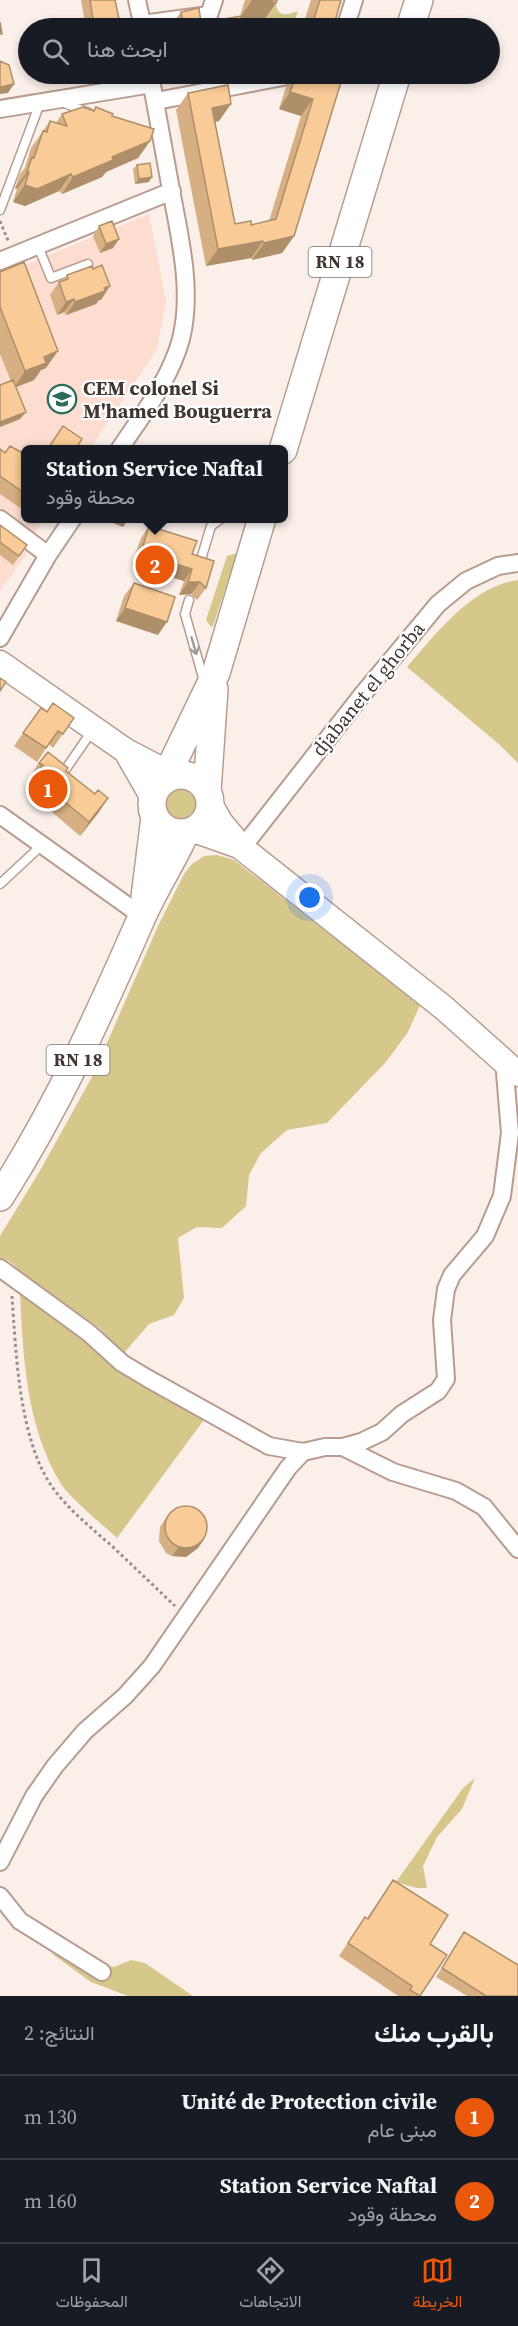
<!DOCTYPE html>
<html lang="ar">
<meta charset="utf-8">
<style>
:root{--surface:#171b24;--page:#242831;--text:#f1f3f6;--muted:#9ea1a6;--line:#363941;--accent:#ea580c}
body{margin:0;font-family:"Source Serif 4",Vazirmatn,serif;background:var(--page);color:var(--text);direction:rtl}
.you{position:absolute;left:310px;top:898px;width:21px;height:21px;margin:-15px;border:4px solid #fff;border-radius:50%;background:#1a73e8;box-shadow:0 0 0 9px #1a73e833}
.badge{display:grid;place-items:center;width:39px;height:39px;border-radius:50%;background:var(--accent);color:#fff;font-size:20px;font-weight:700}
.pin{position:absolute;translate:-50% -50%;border:3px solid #fff;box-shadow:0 2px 6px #0006}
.popup{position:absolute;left:21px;top:445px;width:267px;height:78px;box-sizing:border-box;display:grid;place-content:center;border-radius:9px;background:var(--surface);filter:drop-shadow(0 2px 4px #0005);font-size:20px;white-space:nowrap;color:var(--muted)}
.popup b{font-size:22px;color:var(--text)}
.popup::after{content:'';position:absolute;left:50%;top:100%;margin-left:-12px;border:12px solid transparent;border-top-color:var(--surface)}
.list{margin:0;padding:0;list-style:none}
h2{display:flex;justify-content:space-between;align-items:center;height:78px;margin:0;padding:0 24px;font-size:26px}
h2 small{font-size:20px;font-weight:400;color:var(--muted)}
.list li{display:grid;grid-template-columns:39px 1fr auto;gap:18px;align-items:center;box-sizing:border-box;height:84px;padding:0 24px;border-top:2px solid var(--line)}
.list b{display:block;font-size:22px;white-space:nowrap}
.list p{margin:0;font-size:20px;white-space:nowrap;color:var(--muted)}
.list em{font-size:20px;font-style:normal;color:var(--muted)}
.icon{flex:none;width:33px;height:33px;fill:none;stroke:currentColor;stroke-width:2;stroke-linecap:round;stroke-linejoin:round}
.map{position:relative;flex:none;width:518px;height:1996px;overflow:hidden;direction:ltr}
.search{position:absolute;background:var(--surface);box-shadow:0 3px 9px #0003;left:18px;right:18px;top:18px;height:66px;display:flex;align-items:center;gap:15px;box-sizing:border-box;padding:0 21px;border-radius:33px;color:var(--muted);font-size:22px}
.sheet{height:246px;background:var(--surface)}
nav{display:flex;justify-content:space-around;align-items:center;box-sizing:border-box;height:84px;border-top:2px solid var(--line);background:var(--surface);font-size:16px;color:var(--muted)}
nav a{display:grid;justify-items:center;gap:3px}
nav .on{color:var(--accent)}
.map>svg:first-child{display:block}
.built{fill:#fcddd0}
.green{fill:#d6c78a}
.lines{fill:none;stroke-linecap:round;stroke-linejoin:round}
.lane-casing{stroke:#b89c8f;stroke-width:11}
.street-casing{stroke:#b89c8f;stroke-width:20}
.secondary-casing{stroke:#b89c8f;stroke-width:27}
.primary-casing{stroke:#b89c8f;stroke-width:30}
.path{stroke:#9b8f8a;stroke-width:3;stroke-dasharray:3 3;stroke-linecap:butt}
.lane{stroke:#fff;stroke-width:8}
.street{stroke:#fff;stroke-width:16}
.secondary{stroke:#fff;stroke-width:24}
.primary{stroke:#fff;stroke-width:27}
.wall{fill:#d6af82}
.shaded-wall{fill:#ae8f6a}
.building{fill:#f9cc97;stroke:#ae8f6a;stroke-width:1.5}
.oneway{stroke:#a09a98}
.labels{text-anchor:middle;stroke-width:4.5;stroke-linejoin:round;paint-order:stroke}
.shield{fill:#fff;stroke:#7a726f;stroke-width:1.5}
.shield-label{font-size:18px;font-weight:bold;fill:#413631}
.poi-label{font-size:20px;font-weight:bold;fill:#413631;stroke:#fff;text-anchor:start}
.street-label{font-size:20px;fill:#413631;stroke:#fff}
</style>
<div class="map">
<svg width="518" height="1996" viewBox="0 0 518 1996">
<rect width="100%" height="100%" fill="#fbefe9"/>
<path class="built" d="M149 214 166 301 157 349 90 449 26 450V518L44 519 34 533 0 509V275Z
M0 534 27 553 0 591Z"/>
<path class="green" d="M271 2 276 4C278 19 289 14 298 11L292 28H263Z
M237 553 213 626 211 627 206 620 227 556Z
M518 580V763L500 745 407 667C437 633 471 587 518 580Z
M163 804a18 18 0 1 1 36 0a18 18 0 1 1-36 0Z
M217 855 234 860 420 1005 408 1032 386 1062 327 1123 287 1130 261 1153 249 1175 246 1206 222 1228 197 1227 178 1238 184 1298 174 1315 149 1324 124 1353 98 1327 37 1285 9 1261 0 1258V1236L41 1169 93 1075 158 926 184 874 192 864 204 856Z
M20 1292 94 1349 121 1373 206 1417 117 1538C103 1525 70 1498 61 1484 26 1426 23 1357 20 1292Z
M475 1778 462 1809 437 1837 423 1866 427 1888H416L396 1882 463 1788Z
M51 1953 114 1967 131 1960 145 1963 193 1996H128L91 1982Z"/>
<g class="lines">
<g class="lane-casing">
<path id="lane" d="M62 102 89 113
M0 210 40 103
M38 246 51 278 88 264
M199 566 211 526 222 518
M189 600 185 614 204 681
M63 773 92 731
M0 884 42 845"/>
</g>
<g class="street-casing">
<path id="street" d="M137 0 143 28
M142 24 209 15 214 0
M345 28 354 0
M156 101 288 76 319 74
M0 109 152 84
M0 261 172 191
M119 450C142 415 170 380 181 339 193 291 180 238 171 190 164 151 157 112 150 74
M0 519 48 555
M0 638 48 555 73 518
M0 815 142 916
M242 848 362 695 438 604 466 581 498 566 518 563
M0 1268 89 1333 122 1363 147 1378 269 1446 303 1452
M343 1447 361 1442 382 1432 402 1414 438 1391 446 1379 442 1320 446 1289 452 1275 485 1236 502 1196 510 1133 504 1061
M0 1862 34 1796 55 1766 85 1731 125 1696 152 1666 288 1468 303 1452 325 1447H343L393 1472 456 1491 484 1507 518 1549
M0 1896 20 1921 102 1972"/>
</g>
<g class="secondary-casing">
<path id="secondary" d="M0 663 126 751 168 773 181 775
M127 753 153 798
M210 804 221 823 242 848 444 1008 518 1074
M194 830 239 846"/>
</g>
<g class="primary-casing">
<path id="primary" d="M410 28 419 0
M283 450 397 74
M152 804a29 29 0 1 1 58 0a29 29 0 1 1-58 0Z
M164 781 216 673 262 518
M207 791 214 689
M145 897 155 817
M0 1197C58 1106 98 1017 141 919 154 889 172 862 185 833"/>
</g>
<path class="path" d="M0 221 9 243
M12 1296C16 1353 19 1441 53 1488 69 1510 91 1528 112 1546 133 1566 154 1586 175 1606"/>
<use href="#lane" class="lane"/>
<use href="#street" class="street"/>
<use href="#secondary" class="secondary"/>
<use href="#primary" class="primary"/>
</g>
<path class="wall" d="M81 0H115L121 28H86Z
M245 0H277L260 26 242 20 243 28H169L181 12 201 23 240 16Z
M311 0H341L333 28H302Z
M296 74H308L341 82 294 236 282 253 252 260 251 258 206 266 176 110 188 93 219 121 215 122 235 224 251 225 269 221 301 116 279 109 286 87Z
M96 107 112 116 150 141 138 158 106 172 102 177 62 194 59 191 25 206 13 202 17 189 15 188 20 174 25 168 31 148 50 121 56 123 62 114 93 111Z
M137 165 149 182 135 184 133 169Z
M99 226 113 248 100 253 93 236Z
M0 272 46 368 41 370 34 380 16 387 26 412 20 419 0 427V385L11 381 0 354Z
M67 275 101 300H99L96 304 66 315 64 312 57 315 50 295 59 282 63 281Z
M0 449 5 452 26 455V512L0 494Z
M0 525 27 545 13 565 0 555Z
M149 526 192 554 206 588 197 600 191 594 179 595 184 581 132 565 141 538Z
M134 583 158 635 116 621 124 596Z
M41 708 47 712 74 718 53 748 49 744 37 762 14 746Z
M39 763 66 771 99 812 80 836 25 789 33 778 30 776Z
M166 1518 204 1539 198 1548 186 1557 172 1556 166 1553 159 1541 160 1527Z
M393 1880 430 1944 420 1996H398L339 1956 365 1917 367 1918Z
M464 1932 518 1996H467L436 1977Z"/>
<path class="shaded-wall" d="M252 0H267L276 3 260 26 239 19Z
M312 25 322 28H309Z
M14 84 8 93 0 94V87Z
M290 92 313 99 301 116 279 109Z
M231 104 219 121 200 125 212 108Z
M150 141 138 158 106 172 102 177 62 194 73 177 112 157Z
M27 172H29L17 189 15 188Z
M71 174 59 191 25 206 13 202 25 185Z
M152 177 149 182 135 184 139 179Z
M294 236 282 253 252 260 264 243Z
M119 239 113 248 100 253 106 244Z
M263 241 251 258 206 266 218 249Z
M110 286 101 300H99L96 304 66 315 75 302Z
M74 299 64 312 57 315 66 302Z
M58 351 46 368 41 370 34 380 14 388 25 371 44 357Z
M26 412 20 419 0 427V422Z
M116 519H129L123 527 113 523Z
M141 553 192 569 184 581 132 565Z
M188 582H200L191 594 179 595Z
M125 608 167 622 158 635 116 621Z
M108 798 99 812 80 836 89 822Z
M204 1539 198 1548 186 1557 172 1556 179 1547Z"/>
<path class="building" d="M90 0H115L121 28H98L97 25H94Z
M267 0H277L276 3Z
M320 0H341L333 28H322L312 25Z
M199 8 201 23 241 16 243 28H184L181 12Z
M0 22 2 34H0Z
M0 61 9 65 14 84 0 87Z
M297 74H308L341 82 294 236 264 243 263 241 218 249 188 93 228 85 231 104 212 108 235 224 251 221V225L276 219 313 99 290 92Z
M83 107 94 111 96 107 113 114 112 116 154 129 150 141 112 157 113 160 73 177 71 174 37 189 25 185 29 172H27L32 157 34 158 43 131 47 132 50 121 67 126 62 114Z
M150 163 152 177 139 179 137 165Z
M112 221 119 239 106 244 99 226Z
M24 262 58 351 44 357 46 363 25 371 0 307V272Z
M102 265 110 286 104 288 105 291 75 302 74 299 66 302 59 282 68 279 67 275 92 266 93 269Z
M13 380 26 412 0 422V385Z
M63 426 82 439 75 450H47Z
M10 446 26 455V494L0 476V449L5 453Z
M0 525 27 545 19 556 0 542Z
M149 526 197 541 192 554 214 561 206 588 200 582H188L192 569 141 553Z
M134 583 175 597 167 622 125 608Z
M0 678 6 682 0 691Z
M53 703 74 718 63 734 58 731 46 748 23 733 41 708 47 712Z
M48 752 68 768 66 771 95 794 98 790 108 798 89 822 34 776 43 765 39 763Z
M165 1527a21 21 0 1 1 42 0a21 21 0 1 1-42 0Z
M393 1880 448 1915 430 1944 447 1955 420 1996 410 1990 412 1986 348 1943 365 1917 368 1919Z
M464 1932 518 1965V1996H486L442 1968Z"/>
<defs><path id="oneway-shaft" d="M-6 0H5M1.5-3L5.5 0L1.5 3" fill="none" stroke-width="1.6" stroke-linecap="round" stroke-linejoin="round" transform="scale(1.5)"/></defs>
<use class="oneway" href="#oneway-shaft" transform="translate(194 646) rotate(74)"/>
<defs>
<g id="school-ring" transform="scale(1.5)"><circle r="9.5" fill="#fff" stroke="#2a6b59" stroke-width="1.5"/><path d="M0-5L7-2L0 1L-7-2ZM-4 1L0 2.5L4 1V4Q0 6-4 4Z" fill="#2a6b59"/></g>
</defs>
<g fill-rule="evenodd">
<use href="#school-ring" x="62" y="399"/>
</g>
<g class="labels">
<g class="shield">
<rect x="308.5" y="247" width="63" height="30" rx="4.5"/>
<rect x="46.5" y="1045" width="63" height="30" rx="4.5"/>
</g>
<g class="shield-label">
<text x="340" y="268">RN 18</text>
<text x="78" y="1066">RN 18</text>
</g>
<g class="poi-label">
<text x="83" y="395">CEM colonel Si<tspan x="83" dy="23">M'hamed Bouguerra</tspan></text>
</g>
<g class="street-label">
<text transform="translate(368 689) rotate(-51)" y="7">djabanet el ghorba</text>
</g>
</g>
</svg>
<div class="you"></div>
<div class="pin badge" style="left:48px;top:789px">1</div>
<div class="pin badge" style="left:155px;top:565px">2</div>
<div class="popup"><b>Station Service Naftal</b>محطة وقود</div>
<div class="search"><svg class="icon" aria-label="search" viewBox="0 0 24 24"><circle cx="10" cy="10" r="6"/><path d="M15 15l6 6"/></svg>ابحث هنا</div>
</div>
<section class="sheet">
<h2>بالقرب منك<small>النتائج: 2</small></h2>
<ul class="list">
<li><span class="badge">1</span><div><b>Unité de Protection civile</b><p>مبنى عام</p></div><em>130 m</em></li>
<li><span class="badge">2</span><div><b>Station Service Naftal</b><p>محطة وقود</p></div><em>160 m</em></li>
</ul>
</section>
<nav>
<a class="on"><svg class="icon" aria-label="map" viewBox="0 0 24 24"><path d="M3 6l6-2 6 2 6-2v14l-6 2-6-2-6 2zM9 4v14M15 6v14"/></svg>الخريطة</a>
<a><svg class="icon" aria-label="directions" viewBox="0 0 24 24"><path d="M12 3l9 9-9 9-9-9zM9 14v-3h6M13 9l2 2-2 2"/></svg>الاتجاهات</a>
<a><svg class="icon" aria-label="saved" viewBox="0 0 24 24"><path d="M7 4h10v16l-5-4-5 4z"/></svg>المحفوظات</a>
</nav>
